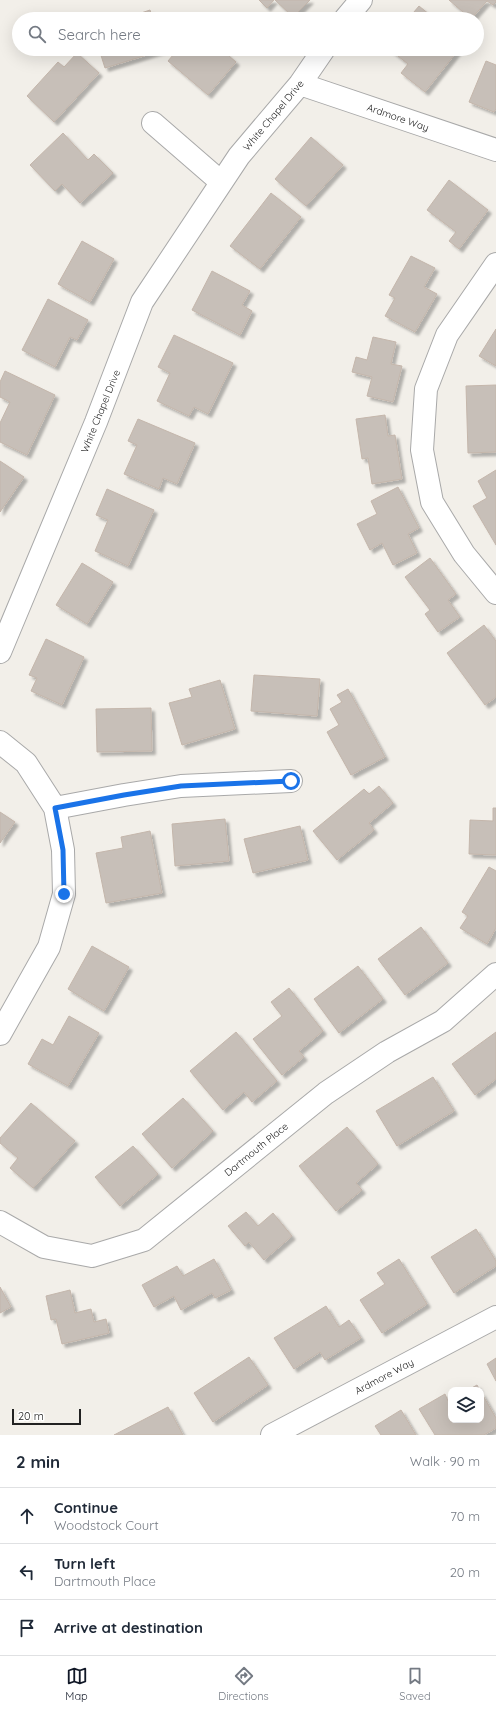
<!DOCTYPE html>
<meta charset="utf-8">
<style>
:root{--surface:#fff;--page:#f6f6f7;--text:#1f2937;--muted:#747a83;--line:#e0e1e3;--accent:#111827}
body{margin:0;font-family:Quicksand,sans-serif;background:var(--page);color:var(--text)}
.controls{position:absolute;right:12px;bottom:12px;display:grid;overflow:hidden;border-radius:8px;box-shadow:0 4px 16px #0002}
.controls button{width:36px;height:36px;display:grid;place-items:center;padding:0;border:0;border-bottom:1px solid var(--line);background:var(--surface);color:var(--text);font:20px sans-serif}
.scale{position:absolute;left:12px;bottom:10px;width:69px;box-sizing:border-box;padding-left:4px;border:2px solid #222;border-top:0;font-size:11px;line-height:14px;white-space:nowrap;color:#222;-webkit-text-stroke:3px #fff;paint-order:stroke}
.stop{position:absolute;width:12px;height:12px;margin:-9px;border:3px solid #1a73e8;border-radius:50%;background:#fff}
.stop.end{background:#1a73e8;border-color:#fff;box-shadow:0 1px 4px #0008}
.list{margin:0;padding:0;list-style:none}
h2{display:flex;justify-content:space-between;align-items:center;height:52px;margin:0;padding:0 16px;font-size:17px}
h2 small{font-size:13px;font-weight:400;color:var(--muted)}
.list li{display:grid;grid-template-columns:26px 1fr auto;gap:12px;align-items:center;box-sizing:border-box;height:56px;padding:0 16px;border-top:1px solid var(--line)}
.list b{display:block;font-size:15px;white-space:nowrap}
.list p{margin:0;font-size:13px;white-space:nowrap;color:var(--muted)}
.list em{font-size:13px;font-style:normal;color:var(--muted)}
.icon{flex:none;width:22px;height:22px;fill:none;stroke:currentColor;stroke-width:2;stroke-linecap:round;stroke-linejoin:round}
.map{position:relative;flex:none;width:496px;height:1435px;overflow:hidden}
.search{position:absolute;background:var(--surface);box-shadow:0 4px 16px #0002;left:12px;right:12px;top:12px;height:44px;display:flex;align-items:center;gap:10px;box-sizing:border-box;padding:0 14px;border-radius:22px;color:var(--muted);font-size:15px}
.sheet{height:220px;background:var(--surface)}
nav{display:flex;justify-content:space-around;align-items:center;box-sizing:border-box;height:56px;border-top:1px solid var(--line);background:var(--surface);font-size:11px;color:var(--muted)}
nav a{display:grid;justify-items:center;gap:2px}
nav .on{color:var(--accent)}
.map>svg:first-child{display:block}
.building{fill:#c7bfb8;stroke:#c4b6ab;filter:url(#shadow)}
.lines{fill:none;stroke-linecap:round;stroke-linejoin:round}
.minor-casing{stroke:#a9a9a9;stroke-width:24}
.minor{stroke:#fff;stroke-width:22}
.route{stroke:#1a73e8;stroke-width:5}
.labels{text-anchor:middle;stroke-width:3.5;stroke-linejoin:round;paint-order:stroke}
.street-label{font-size:10px;fill:#222;stroke:#fff}
</style>
<div class="map">
<svg width="496" height="1435" viewBox="0 0 496 1435">
<defs>
<filter id="shadow"><feDropShadow dx="3.5" dy="3.5" stdDeviation="1" flood-color="#0004"/></filter>
</defs>
<rect width="100%" height="100%" fill="#f2efe9"/>
<path class="building" d="M259 0H274L267 8Z
M275 0H310L293 17Z
M449 0H496V2L493 5 487 1 471 19Z
M419 6 435 19H408Z
M150 10 153 19H123Z
M99 49H162L163 50 105 68Z
M178 49H221L236 62 208 95 168 61Z
M389 49H459L425 92 401 73 408 64Z
M77 53 99 73 54 122 27 96 58 62 64 67Z
M486 61 496 65V109L494 112 469 102Z
M63 133 88 160 94 154 113 173 80 203 62 184 55 191 30 165Z
M311 137 343 165 306 206 275 179Z
M449 180 488 210 459 249 449 241 456 232 427 210Z
M271 193 301 217 260 269 230 246Z
M82 241 114 259 90 302 58 284Z
M411 256 435 268 424 287 437 294 415 332 385 316 395 298 389 295Z
M212 271 250 291 242 305 252 311 240 335 192 310Z
M48 299 88 320 77 340 70 337 55 367 22 350Z
M496 329V366L479 356Z
M174 335 233 363 208 414 194 407 189 416 157 401 170 373 158 367Z
M373 337 396 342 391 364 402 366 393 402 367 396 372 377 352 372 356 357 367 360Z
M5 371 55 395 27 455 0 442V423L10 402 0 397V382Z
M496 385V452L468 453 466 386Z
M385 415 388 436 395 435 402 479 372 484 368 458 362 459 356 419Z
M138 419 195 443 177 484 163 478 159 489 124 474 137 445 128 441Z
M0 461 24 477 0 512Z
M496 470V545L473 506 487 498 478 481Z
M398 487 419 528 408 534 417 553 393 565 382 543 370 550 357 524 377 514 371 501Z
M107 489 154 510 128 566 95 551 108 520 96 515Z
M430 558 456 594 448 600 460 617 438 632 425 614 430 610 405 577Z
M82 563 113 582 87 624 56 605Z
M484 625 496 641V697L485 705 447 653Z
M46 639 84 657 62 705 31 691 37 678 29 675Z
M254 675 320 679 317 716 251 711Z
M220 680 235 729 182 745 169 703 192 697 189 689Z
M348 689 385 757 351 775 327 732 339 725 330 709 342 702 337 695Z
M151 708 152 751 97 752 96 709Z
M379 786 393 803 369 823 374 830 337 860 313 831 364 789 369 794Z
M493 808H496V855L469 854 470 820 493 821Z
M0 812 15 822 0 843Z
M225 819 229 861 175 866 172 824Z
M300 826 308 860 253 873 244 839Z
M150 831 162 893 106 903 96 853 123 848 121 837Z
M489 867 496 871V928L487 944 460 928 468 916 462 912Z
M421 927 448 963 405 995 378 959Z
M92 946 129 967 104 1011 68 989Z
M358 966 383 999 339 1033 314 999Z
M289 988 323 1031 299 1051 304 1057 282 1075 253 1039 282 1016 271 1002Z
M69 1016 99 1033 68 1086 28 1064 42 1039 53 1045Z
M236 1032 277 1081 252 1102 244 1092 223 1110 190 1071Z
M496 1032V1079L475 1095 452 1064Z
M433 1077 454 1111 397 1146 376 1111Z
M183 1098 213 1131 172 1168 142 1134Z
M31 1103 75 1141 33 1188 10 1168 18 1158 0 1143V1138Z
M347 1127 378 1164 356 1183 362 1190 336 1211 299 1166Z
M133 1146 158 1174 120 1206 95 1177Z
M246 1212 258 1226 273 1213 292 1236 264 1260 249 1242 245 1246 228 1226Z
M476 1229 496 1261V1266L454 1293 431 1257Z
M214 1259 231 1290 215 1298 212 1293 181 1310 174 1296 154 1307 142 1285 177 1266 183 1276Z
M399 1259 427 1304 382 1333 360 1300 385 1284 377 1273Z
M0 1287 11 1307 0 1313Z
M70 1290 75 1313 91 1309 94 1322 106 1319 109 1333 62 1344 56 1319 51 1320 46 1296Z
M326 1306 339 1327 349 1320 361 1338 325 1360 320 1352 294 1369 274 1338Z
M249 1357 268 1385 213 1422 194 1393Z
M496 1358V1381L487 1364Z
M477 1385 480 1390H468Z
M481 1392 496 1418V1428L484 1435H435L419 1409 445 1394 448 1401 451 1399V1420H481Z
M168 1407 183 1435H114Z
M401 1410 416 1435H381L375 1426Z"/>
<g class="lines">
<g class="minor-casing">
<path id="minor" d="M345 19 361 0
M300 84 496 150
M153 123 221 182
M496 264 447 335 426 389 422 450 432 502 464 554 496 593
M0 652 96 422 142 302 239 156 300 84 324 49
M0 742 26 763 55 808 63 850 64 894 49 947 0 1034
M55 808 124 795 181 786 291 781
M0 1222 44 1247 92 1256 144 1240 326 1093 387 1052 443 1021 496 974
M272 1435 496 1317"/>
</g>
<use href="#minor" class="minor"/>
</g>
<g class="lines">
<path class="route" d="M64 894 63 850 55 808 124 795 181 786 291 781"/>
</g>
<g class="labels">
<g class="street-label">
<text transform="translate(273 115) rotate(-50)" y="4">White Chapel Drive</text>
<text transform="translate(398 117) rotate(19)" y="4">Ardmore Way</text>
<text transform="translate(100 411) rotate(-68)" y="4">White Chapel Drive</text>
<text transform="translate(256 1149) rotate(-39)" y="4">Dartmouth Place</text>
<text transform="translate(384 1376) rotate(-28)" y="4">Ardmore Way</text>
</g>
</g>
</svg>
<div class="controls">
<button><svg class="icon" aria-label="layers" viewBox="0 0 24 24"><path d="M12 4l9 5-9 5-9-5zM3 14l9 5 9-5"/></svg></button>
</div>
<div class="scale">20 m</div>
<div class="stop" style="left:291px;top:781px"></div>
<div class="stop end" style="left:64px;top:894px"></div>
<div class="search"><svg class="icon" aria-label="search" viewBox="0 0 24 24"><circle cx="10" cy="10" r="6"/><path d="M15 15l6 6"/></svg>Search here</div>
</div>
<section class="sheet">
<h2>2 min<small>Walk · 90 m</small></h2>
<ul class="list">
<li><svg class="icon" aria-label="ahead" viewBox="0 0 24 24"><path d="M12 20V5M6 11l6-6 6 6"/></svg><div><b>Continue</b><p>Woodstock Court</p></div><em>70 m</em></li>
<li><svg class="icon" aria-label="left" viewBox="0 0 24 24"><path d="M17 20v-9H6M10 6l-5 5 5 5"/></svg><div><b>Turn left</b><p>Dartmouth Place</p></div><em>20 m</em></li>
<li><svg class="icon" aria-label="arrive" viewBox="0 0 24 24"><path d="M6 21V4h12l-3 4 3 4H6"/></svg><div><b>Arrive at destination</b></div></li>
</ul>
</section>
<nav>
<a class="on"><svg class="icon" aria-label="map" viewBox="0 0 24 24"><path d="M3 6l6-2 6 2 6-2v14l-6 2-6-2-6 2zM9 4v14M15 6v14"/></svg>Map</a>
<a><svg class="icon" aria-label="directions" viewBox="0 0 24 24"><path d="M12 3l9 9-9 9-9-9zM9 14v-3h6M13 9l2 2-2 2"/></svg>Directions</a>
<a><svg class="icon" aria-label="saved" viewBox="0 0 24 24"><path d="M7 4h10v16l-5-4-5 4z"/></svg>Saved</a>
</nav>
